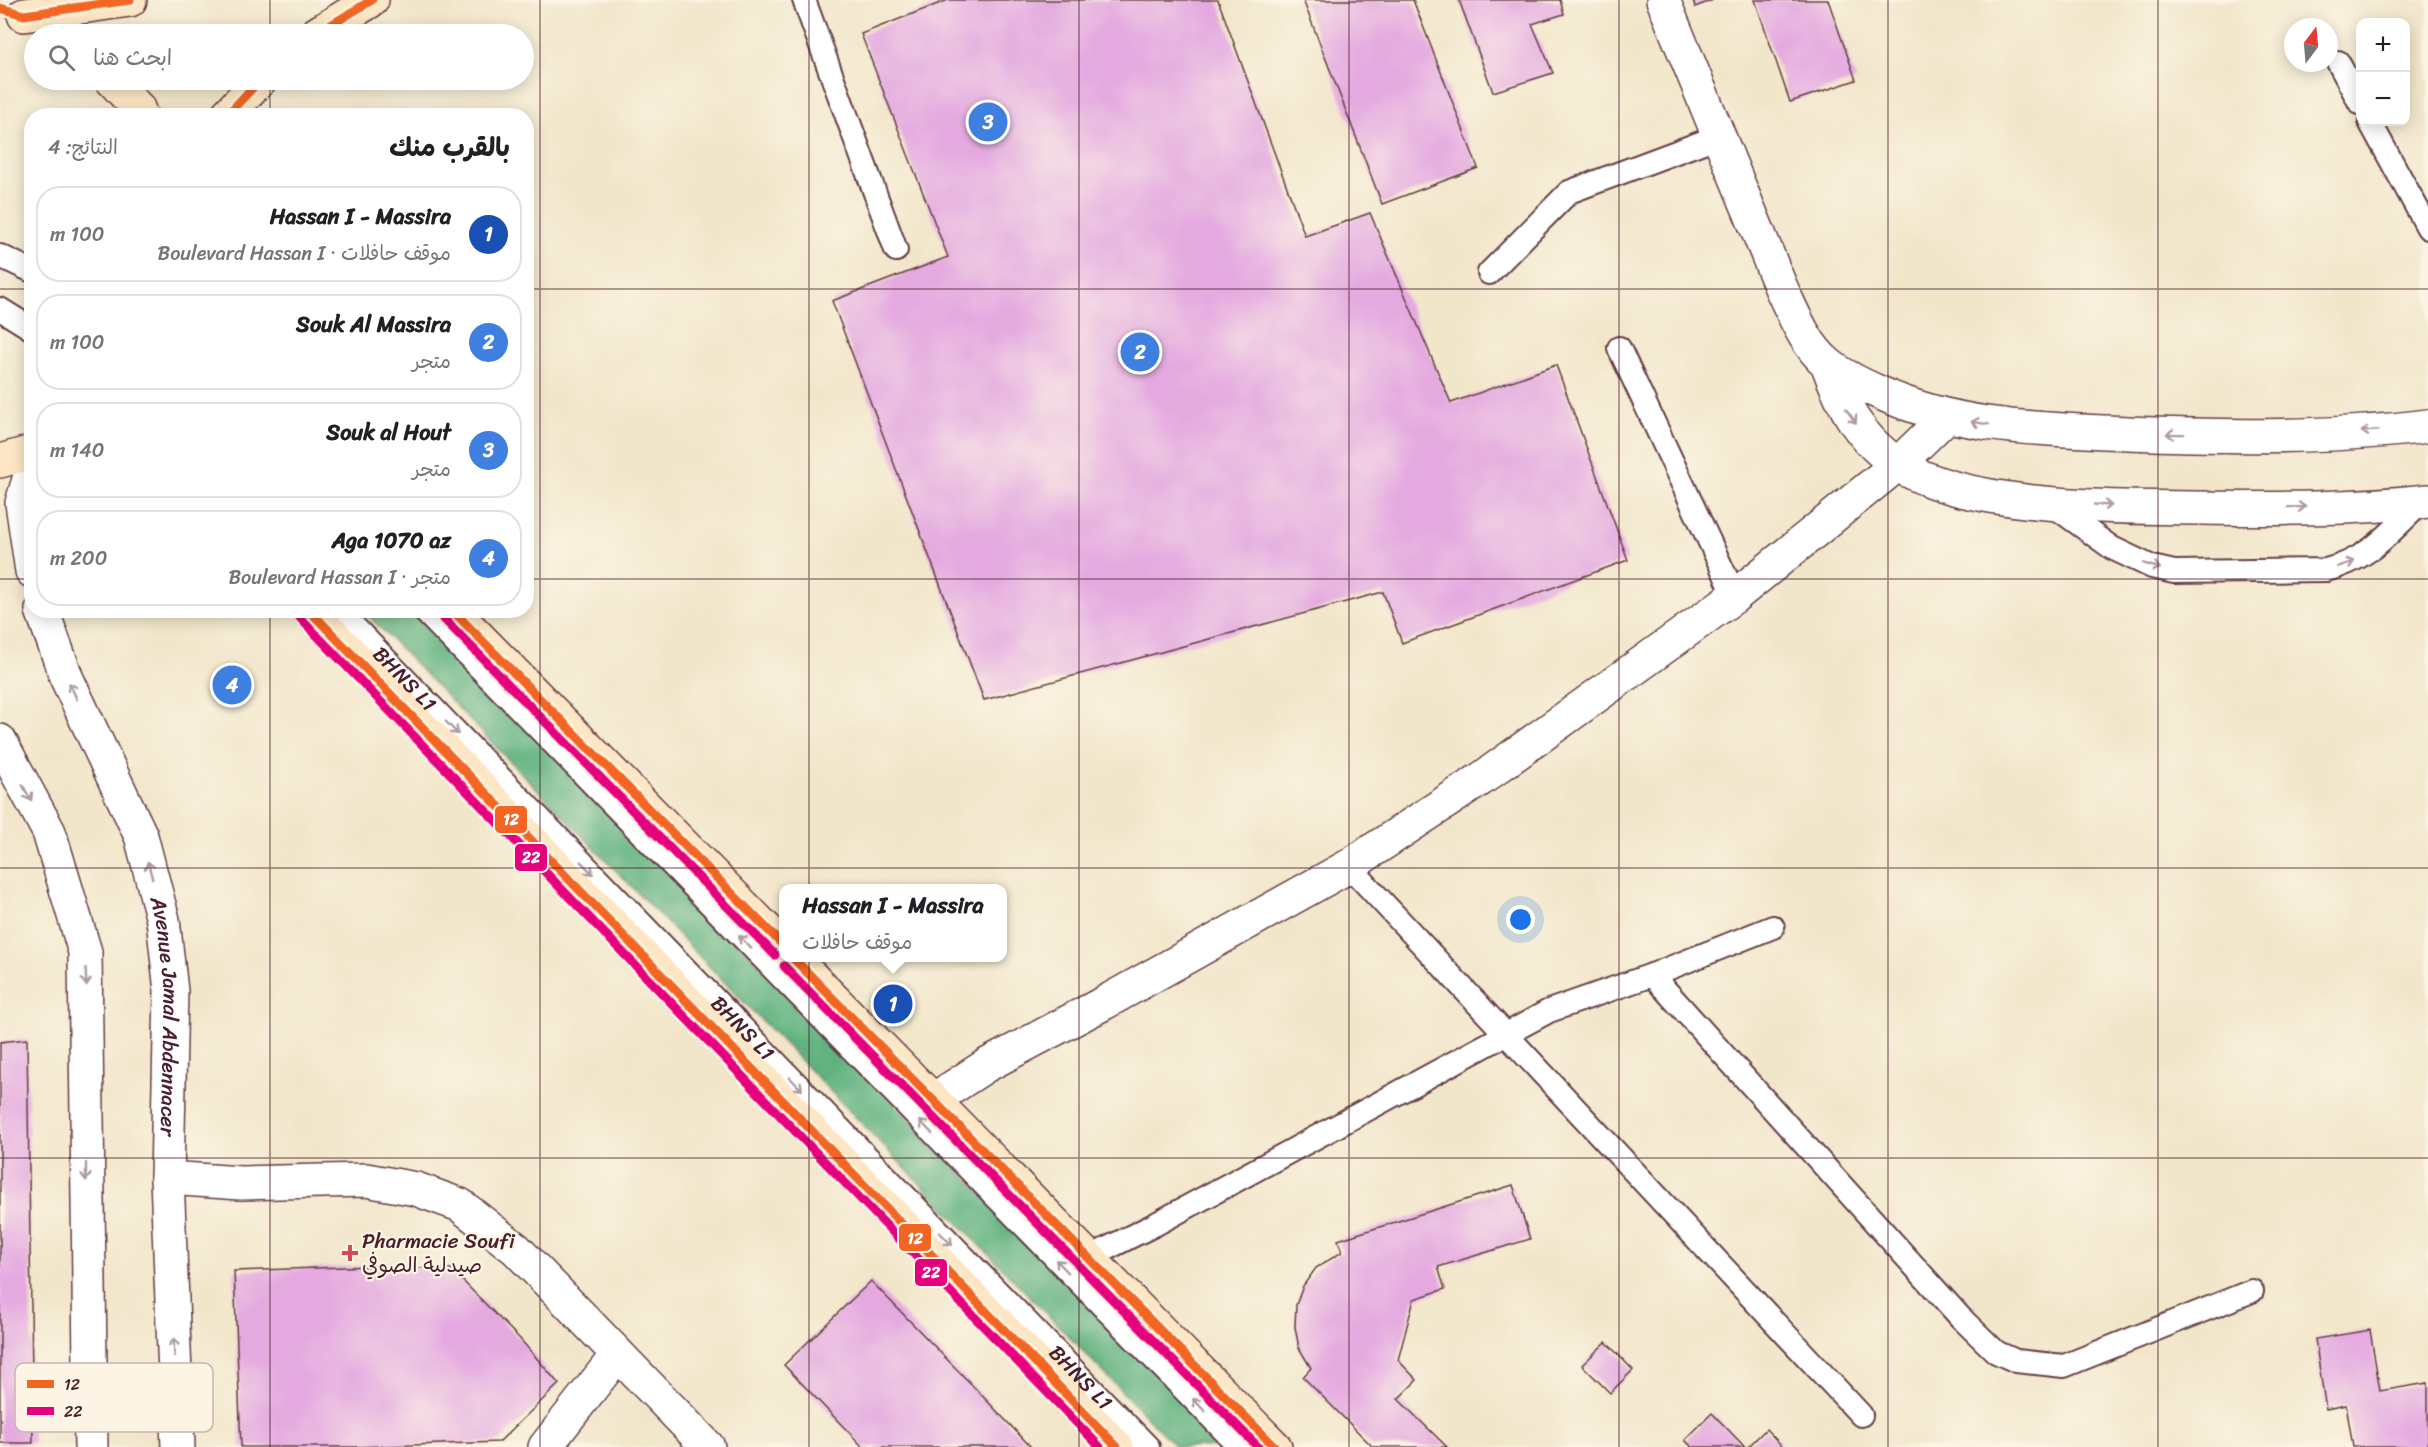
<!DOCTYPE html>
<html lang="ar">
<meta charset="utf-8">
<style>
:root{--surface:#fff;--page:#f6f6f6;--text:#202124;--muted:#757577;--line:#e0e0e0;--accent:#ea580c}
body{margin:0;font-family:Sriracha,"Playpen Sans Arabic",sans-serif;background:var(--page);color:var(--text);direction:rtl}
.controls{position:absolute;right:18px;top:18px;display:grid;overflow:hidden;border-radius:12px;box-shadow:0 3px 15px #0003}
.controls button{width:54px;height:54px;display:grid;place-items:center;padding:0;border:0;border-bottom:2px solid var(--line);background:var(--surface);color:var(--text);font:30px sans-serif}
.compass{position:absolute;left:2284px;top:18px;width:54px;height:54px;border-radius:50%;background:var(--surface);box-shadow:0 3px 15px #0003;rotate:16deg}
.you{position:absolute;left:1521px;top:920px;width:21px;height:21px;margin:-15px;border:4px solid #fff;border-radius:50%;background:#1a73e8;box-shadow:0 0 0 9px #1a73e833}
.badge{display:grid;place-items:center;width:39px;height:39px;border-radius:50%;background:var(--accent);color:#fff;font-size:20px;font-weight:700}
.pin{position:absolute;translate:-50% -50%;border:3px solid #fff;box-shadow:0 2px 6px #0006}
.popup{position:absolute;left:779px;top:884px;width:228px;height:78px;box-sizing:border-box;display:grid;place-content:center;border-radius:12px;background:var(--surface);filter:drop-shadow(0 2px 4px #0005);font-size:20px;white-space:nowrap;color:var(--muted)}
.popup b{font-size:22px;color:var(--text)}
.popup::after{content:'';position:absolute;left:50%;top:100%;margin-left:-12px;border:12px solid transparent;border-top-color:var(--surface)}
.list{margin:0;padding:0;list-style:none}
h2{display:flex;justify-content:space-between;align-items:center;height:78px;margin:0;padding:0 24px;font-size:26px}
h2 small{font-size:20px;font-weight:400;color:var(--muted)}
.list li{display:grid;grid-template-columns:39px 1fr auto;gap:18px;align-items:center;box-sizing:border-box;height:96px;margin:0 12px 12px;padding:0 12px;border:2px solid var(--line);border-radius:24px}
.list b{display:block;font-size:22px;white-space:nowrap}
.list p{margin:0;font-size:20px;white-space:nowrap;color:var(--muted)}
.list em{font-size:20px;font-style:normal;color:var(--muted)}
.icon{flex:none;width:33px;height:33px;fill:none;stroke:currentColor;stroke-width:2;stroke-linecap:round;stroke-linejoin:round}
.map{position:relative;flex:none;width:2428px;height:1447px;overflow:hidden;direction:ltr}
.search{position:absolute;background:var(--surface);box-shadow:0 3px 15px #0003;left:24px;top:24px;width:510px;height:66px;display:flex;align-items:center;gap:15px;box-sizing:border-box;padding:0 21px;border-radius:33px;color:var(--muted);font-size:22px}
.panel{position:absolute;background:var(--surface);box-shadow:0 3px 15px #0003;left:24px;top:108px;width:510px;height:510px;border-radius:24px;direction:rtl}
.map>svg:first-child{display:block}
.forest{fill:#60b280;stroke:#556856;stroke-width:1.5}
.building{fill:#e4aae0}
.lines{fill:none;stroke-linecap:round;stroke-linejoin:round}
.service-casing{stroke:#633d43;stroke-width:26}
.minor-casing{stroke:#633d43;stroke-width:36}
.tertiary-casing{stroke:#633d43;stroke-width:36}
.secondary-casing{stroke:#633d43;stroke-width:36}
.service{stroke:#fff;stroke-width:22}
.minor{stroke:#fff;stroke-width:33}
.tertiary{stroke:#fff;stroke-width:33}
.secondary{stroke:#fce6c4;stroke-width:33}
.bus-1-casing{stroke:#fcf5e5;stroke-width:14}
.bus-2-casing{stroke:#fcf5e5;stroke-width:14}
.bus-1{stroke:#f26522;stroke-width:9}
.bus-2{stroke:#e5007d;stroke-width:9}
.oneway{stroke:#ae9aa0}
.grid{fill:none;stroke:#4a1f2b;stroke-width:1.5;stroke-opacity:0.55}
.poi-dot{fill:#d1495b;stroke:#fcf5e5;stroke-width:2}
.labels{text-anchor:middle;stroke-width:4.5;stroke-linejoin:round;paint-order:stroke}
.street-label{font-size:21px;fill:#4a1f2b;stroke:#fcf5e5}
.poi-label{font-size:21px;fill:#4a1f2b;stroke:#fcf5e5;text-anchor:start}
.key{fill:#fcf5e5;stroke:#c7b5ad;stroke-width:1.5}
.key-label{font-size:16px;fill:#4a1f2b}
.line-badge{stroke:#fcf5e5;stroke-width:2}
.badge-label{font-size:16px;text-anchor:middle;font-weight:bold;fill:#fff}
</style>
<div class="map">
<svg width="2428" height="1447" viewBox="0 0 2428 1447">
<rect width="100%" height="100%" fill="#fcf5e5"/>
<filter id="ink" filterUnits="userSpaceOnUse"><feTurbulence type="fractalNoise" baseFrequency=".0167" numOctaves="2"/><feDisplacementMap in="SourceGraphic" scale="12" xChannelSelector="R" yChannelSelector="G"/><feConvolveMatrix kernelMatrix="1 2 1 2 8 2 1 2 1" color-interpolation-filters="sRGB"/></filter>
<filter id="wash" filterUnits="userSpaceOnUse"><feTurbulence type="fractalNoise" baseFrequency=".008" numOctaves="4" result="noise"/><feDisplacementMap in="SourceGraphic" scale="24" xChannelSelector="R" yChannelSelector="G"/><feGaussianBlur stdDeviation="1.35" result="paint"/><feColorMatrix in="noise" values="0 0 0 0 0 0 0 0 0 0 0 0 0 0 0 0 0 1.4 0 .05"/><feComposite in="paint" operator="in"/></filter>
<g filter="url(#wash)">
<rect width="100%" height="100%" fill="#f2e6ca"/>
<path class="forest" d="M364 611H416L1228 1447H1176Z"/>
<g id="blocks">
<path class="building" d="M948 0H1218L1305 236 1370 213 1451 403 1556 365 1628 560 1402 643 1383 592 984 700 832 301 948 257 861 34Z
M1303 0H1413L1478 168 1382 204Z
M1459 0H1560L1564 14 1532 24 1553 73 1493 92Z
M1693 0H1713L1695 7Z
M1755 0H1828L1856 80 1790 102Z
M27 1039 33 1443H0V1042Z
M1513 1185 1530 1239 1438 1267 1445 1289 1414 1299 1398 1360 1417 1380 1398 1399 1447 1447H1373L1303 1377 1311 1368 1299 1348 1295 1327 1296 1305 1303 1286 1316 1268 1342 1252 1338 1240Z
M372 1266 451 1269 520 1339 559 1384 499 1442 355 1447H241L234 1271Z
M871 1281 970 1383 1031 1447H863L784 1365Z
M2370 1330 2380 1391 2428 1383V1447H2353L2346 1405 2326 1409 2315 1339Z
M1606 1342 1633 1370 1610 1393 1582 1365Z
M1712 1413 1745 1447H1692L1685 1440Z
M1766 1429 1783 1447H1748Z"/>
</g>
</g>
<g filter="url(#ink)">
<use href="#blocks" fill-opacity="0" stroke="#633d43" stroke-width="1.5"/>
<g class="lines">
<g class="service-casing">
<g id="service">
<path d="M804 0 896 250"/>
<path d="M2338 62 2360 103"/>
<path d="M2370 122 2428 228"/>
<path d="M0 256 32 271"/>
<path d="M1489 273 1569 192 1719 136"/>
<path d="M0 309 32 329"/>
<path d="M1619 348 1735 596"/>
<path d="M2051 504 2112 548 2152 567 2174 572 2326 570C2369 560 2391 531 2422 502"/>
<path id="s1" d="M338 610 1148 1447"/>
<path d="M423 610 1240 1447"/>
<path d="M1349 866 1861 1415"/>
<path d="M1652 975 1961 1318 1996 1352 2016 1361 2064 1366 2252 1291"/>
<path d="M1090 1257 1154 1225 1549 1011 1652 975 1773 927"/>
</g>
</g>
<g class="minor-casing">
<path id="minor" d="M1663 0 1782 290C1794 315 1805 344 1827 363 1841 375 1862 385 1878 392 1958 429 2042 429 2128 433 2228 437 2329 438 2428 426
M1827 363C1842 405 1860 440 1899 465 1968 510 2118 507 2201 508 2276 509 2353 509 2428 501
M933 1100 987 1065 1104 1003 1349 866 1481 779 1735 596 1898 464 1946 417
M167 1178 241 1183 366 1180 416 1189 460 1205 516 1249 708 1447
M545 1447 618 1354"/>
</g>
<g class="tertiary-casing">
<g id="tertiary">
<path d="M32 469 22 503 32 571"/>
<path id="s2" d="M42 610 67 679 141 836 163 920 171 991 167 1178 178 1447"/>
<path d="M0 741 49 832 85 952 91 1447"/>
</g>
</g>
<g class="secondary-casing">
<path id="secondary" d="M24 15 130 0
M316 34 372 0
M112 80 138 108 141 116
M226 116 260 80
M0 461 32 452
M309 610 1117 1447
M452 610 784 947
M793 958 1275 1447"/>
</g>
<use href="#service" class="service"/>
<use href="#minor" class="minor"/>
<use href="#tertiary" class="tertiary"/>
<use href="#secondary" class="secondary"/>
<g class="bus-1-casing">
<path id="bus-1" d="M0 8 24 15 130 0
M316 34 372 0
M226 116 260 80
M309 610 1117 1447
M452 610 784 946
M793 958 1275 1447"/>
</g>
<g class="bus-2-casing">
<path id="bus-2" d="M300 618 1100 1447
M443 618 775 955
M784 966 1258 1447"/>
</g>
<use href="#bus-1" class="bus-1"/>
<use href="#bus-2" class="bus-2"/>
</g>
<defs><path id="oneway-shaft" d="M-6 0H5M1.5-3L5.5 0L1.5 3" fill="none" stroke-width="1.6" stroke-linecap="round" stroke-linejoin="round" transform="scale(1.5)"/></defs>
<g class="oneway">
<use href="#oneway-shaft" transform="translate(1851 416) rotate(54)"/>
<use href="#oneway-shaft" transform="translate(1980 423) rotate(-171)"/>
<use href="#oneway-shaft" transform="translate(2370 431) rotate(176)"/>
<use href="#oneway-shaft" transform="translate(2175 434) rotate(-179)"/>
<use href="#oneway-shaft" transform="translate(2103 505) rotate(3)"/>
<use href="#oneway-shaft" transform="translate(2297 507) rotate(-1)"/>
<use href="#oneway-shaft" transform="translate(2346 564) rotate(-19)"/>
<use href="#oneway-shaft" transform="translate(2152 566) rotate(17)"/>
<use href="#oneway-shaft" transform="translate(73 691) rotate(-115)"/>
<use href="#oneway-shaft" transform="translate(452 728) rotate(46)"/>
<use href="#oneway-shaft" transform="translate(27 793) rotate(61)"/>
<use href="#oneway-shaft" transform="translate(587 868) rotate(46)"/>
<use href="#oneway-shaft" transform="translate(150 870) rotate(-105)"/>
<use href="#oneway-shaft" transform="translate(745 942) rotate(-134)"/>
<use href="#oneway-shaft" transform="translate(86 977) rotate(88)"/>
<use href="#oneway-shaft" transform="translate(796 1084) rotate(46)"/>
<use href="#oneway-shaft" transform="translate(926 1127) rotate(-134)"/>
<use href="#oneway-shaft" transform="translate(86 1172) rotate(90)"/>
<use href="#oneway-shaft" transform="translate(946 1239) rotate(46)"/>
<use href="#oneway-shaft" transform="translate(1062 1266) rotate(-134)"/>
<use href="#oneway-shaft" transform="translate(174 1347) rotate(-92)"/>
<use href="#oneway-shaft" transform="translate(1199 1405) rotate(-134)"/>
</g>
</g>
<path class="grid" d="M270 0V34M540 0V1447M809 0V1447M1079 0V1447M1349 0V1447M1619 0V1447M1888 0V1447M2158 0V1447M270 80V116M0 289H32M526 289H2428M0 579H32M526 579H2428M270 610V1447M0 868H2428M0 1158H2428"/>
<path class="poi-dot" d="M347 1244h6v6h6v6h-6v6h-6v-6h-6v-6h6z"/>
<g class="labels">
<g class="street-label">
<text dy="7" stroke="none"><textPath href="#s1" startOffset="96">BHNS L1</textPath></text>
<text dy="7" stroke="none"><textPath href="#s2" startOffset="430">Avenue Jamal Abdennacer</textPath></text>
<text dy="7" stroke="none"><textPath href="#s1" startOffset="582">BHNS L1</textPath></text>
<text dy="7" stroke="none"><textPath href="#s1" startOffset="1068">BHNS L1</textPath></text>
</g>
<g class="poi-label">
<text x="362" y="1248">Pharmacie Soufi<tspan x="362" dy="24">صيدلية الصوفي</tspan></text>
</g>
</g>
<rect x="15" y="1363" width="198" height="69" rx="9" class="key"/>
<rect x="27" y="1380" width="27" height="8" fill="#f26522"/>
<rect x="27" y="1407" width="27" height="8" fill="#e5007d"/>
<g class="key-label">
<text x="64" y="1390">12</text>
<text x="64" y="1417">22</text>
</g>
<g class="line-badge">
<rect x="494" y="805" width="34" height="29" rx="6" fill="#f26522"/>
<rect x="514" y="843" width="34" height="29" rx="6" fill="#e5007d"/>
<rect x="898" y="1223" width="34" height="29" rx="6" fill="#f26522"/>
<rect x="914" y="1258" width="34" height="29" rx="6" fill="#e5007d"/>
</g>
<g class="badge-label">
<text x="511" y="825">12</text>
<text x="531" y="863">22</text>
<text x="915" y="1244">12</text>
<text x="931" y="1278">22</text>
</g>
</svg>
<div class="controls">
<button>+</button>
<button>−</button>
</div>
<svg class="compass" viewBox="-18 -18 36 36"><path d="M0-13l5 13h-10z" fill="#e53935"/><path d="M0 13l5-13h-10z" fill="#757577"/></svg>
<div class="you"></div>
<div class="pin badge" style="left:893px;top:1004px;background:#1a4fb4">1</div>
<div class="popup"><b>Hassan I - Massira</b>موقف حافلات</div>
<div class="pin badge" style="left:1140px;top:352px;background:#3f7fe0">2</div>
<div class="pin badge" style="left:988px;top:122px;background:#3f7fe0">3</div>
<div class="pin badge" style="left:232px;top:685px;background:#3f7fe0">4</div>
<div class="search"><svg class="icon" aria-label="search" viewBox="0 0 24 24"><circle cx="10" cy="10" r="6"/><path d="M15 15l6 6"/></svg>ابحث هنا</div>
<section class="panel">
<h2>بالقرب منك<small>النتائج: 4</small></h2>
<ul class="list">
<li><span class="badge" style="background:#1a4fb4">1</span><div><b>Hassan I - Massira</b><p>موقف حافلات · Boulevard Hassan I</p></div><em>100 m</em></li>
<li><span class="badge" style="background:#3f7fe0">2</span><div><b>Souk Al Massira</b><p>متجر</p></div><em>100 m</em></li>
<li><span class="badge" style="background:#3f7fe0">3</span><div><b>Souk al Hout</b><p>متجر</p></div><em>140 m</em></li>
<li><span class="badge" style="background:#3f7fe0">4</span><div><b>Aga 1070 az</b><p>متجر · Boulevard Hassan I</p></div><em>200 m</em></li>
</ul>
</section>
</div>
